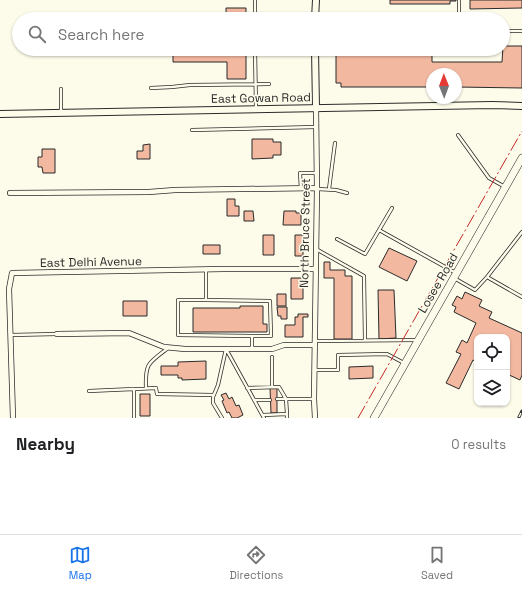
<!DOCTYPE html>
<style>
:root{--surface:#fff;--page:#f2f2f2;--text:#202124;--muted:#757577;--line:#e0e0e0;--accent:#1a73e8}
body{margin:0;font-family:"Space Grotesk",sans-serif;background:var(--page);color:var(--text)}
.controls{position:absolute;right:12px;bottom:12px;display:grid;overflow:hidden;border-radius:8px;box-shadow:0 1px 3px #0004}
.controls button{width:36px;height:36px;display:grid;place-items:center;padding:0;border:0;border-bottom:1px solid var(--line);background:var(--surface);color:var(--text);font:20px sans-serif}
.compass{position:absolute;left:426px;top:68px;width:36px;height:36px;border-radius:50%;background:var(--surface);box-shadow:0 1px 3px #0004;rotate:359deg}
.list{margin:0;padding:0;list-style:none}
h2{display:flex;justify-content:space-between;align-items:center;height:52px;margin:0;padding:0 16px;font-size:17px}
h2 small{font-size:13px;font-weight:400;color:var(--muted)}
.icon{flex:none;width:22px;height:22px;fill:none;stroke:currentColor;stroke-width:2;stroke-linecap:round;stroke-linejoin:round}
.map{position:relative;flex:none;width:522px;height:418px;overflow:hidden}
.search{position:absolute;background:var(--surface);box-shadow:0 1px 3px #0004;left:12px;right:12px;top:12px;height:44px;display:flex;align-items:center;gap:10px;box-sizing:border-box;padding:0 14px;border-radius:22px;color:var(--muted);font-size:15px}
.sheet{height:116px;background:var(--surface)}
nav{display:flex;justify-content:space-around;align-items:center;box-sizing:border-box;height:56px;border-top:1px solid var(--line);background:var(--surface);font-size:11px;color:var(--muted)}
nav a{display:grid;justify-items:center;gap:2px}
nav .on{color:var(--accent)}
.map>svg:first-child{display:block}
.building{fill:#f2b8a0;stroke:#2b2b2b}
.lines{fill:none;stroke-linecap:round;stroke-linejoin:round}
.service-casing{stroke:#2b2b2b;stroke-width:4}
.minor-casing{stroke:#2b2b2b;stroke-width:6}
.tertiary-casing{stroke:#2b2b2b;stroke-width:8}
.secondary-casing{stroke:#2b2b2b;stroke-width:8}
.service{stroke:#fdfbea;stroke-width:2.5}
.minor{stroke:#fdfbea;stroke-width:4.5}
.tertiary{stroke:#fdfbea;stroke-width:6}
.secondary{stroke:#fdfbea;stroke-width:7}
.rail-casing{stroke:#2b2b2b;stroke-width:3}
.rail{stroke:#fdfbea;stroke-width:1.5;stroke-dasharray:4.5;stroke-linecap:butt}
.power{stroke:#c62828;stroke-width:1;stroke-dasharray:14 3 2 3;stroke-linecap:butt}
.labels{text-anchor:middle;stroke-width:3;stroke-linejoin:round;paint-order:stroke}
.street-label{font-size:12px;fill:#2b2b2b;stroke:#fdfbea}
</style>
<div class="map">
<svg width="522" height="418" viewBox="0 0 522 418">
<rect width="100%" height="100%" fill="#fdfbea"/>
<path class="building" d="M390 0H456V1H450V4H390Z
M470 0H522V8L470 9Z
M226 8H246V19H226Z
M503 46H522V88L456 87V74H432V87H341V83H336V49H432V62H502Z
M173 49H249V52H246V79H227V62H173Z
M252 139H273V142H281V155H273V158L252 159Z
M150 144V159H137V151H143V145Z
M42 149H55V173H43L42 167H38V157H42Z
M227 199H235V206H239V216H227Z
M244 211H253L254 221H244Z
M284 211H296V213H301V225H283Z
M263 235H274V255H263Z
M295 235H303V256H295Z
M203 245H220V254H203Z
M389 248 417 261 407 281 379 267Z
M324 262H330V270H345V276H352V339H334V278H324Z
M291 278H303V299H291Z
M378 290H394L396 338 379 339Z
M465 292 482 300 479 306 492 312 489 318 522 333V375L520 380 507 374V337H477V362L473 360 459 389 446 383 461 354 456 352 462 340 467 343 476 323 454 312 456 307 452 305 457 296 462 299Z
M277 294H286V306H277Z
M123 301H147V316H123Z
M240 306H263V324H267V332H193V308H240Z
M277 307H287V319H281V316H278Z
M298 314H308V317H303V337H285V325H295V317H298Z
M206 361V379L182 380V378H178V375H161V366H178V362Z
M373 366V378L349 379V367Z
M270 388H277V413H271Z
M226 393 229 399 232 397 236 406 239 405 243 415 237 418H232L229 412 227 413 222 401 224 400 221 395Z
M140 394H150V416H140Z"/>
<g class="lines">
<g class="service-casing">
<path id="service" d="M255 0V19
M459 0V19
M503 31H522
M255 49 256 109
M151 88 172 87 190 85 269 84
M61 89V112
M192 130 316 127
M458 135 489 178 505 187
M301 189 300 173H316
M317 189 336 190 347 193
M329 189 335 143
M379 230 456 273
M337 239 365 254 392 208
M316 249 364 276 365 340
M206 270V300H178V335L252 336V349
M487 277 522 297
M454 278 475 290 487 277 522 232
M206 300 270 301 271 336H252
M11 335 57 334
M315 341 416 340
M226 349 264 418
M272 357V387
M314 370H338V355L387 354 404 363
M146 388C145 364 148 363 167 349
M247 388 279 387 286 399 287 414
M134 389 156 388 157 394 213 395
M89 391 134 389V418
M277 399H314
M254 400H270
M263 415 287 414V418
M222 418 213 403V397L218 385 226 349"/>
</g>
<g class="minor-casing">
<path id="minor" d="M10 193 149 192 175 190 317 188
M57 334 129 333 164 347 185 349H272L284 345H314
M13 418 9 289 12 273 223 269H315
M315 418 314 399 317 188 316 108"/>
</g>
<g class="tertiary-casing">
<path id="tertiary" d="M315 19 316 0
M315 49 316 108
M0 114 492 105 522 106"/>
</g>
<g class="secondary-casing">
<path id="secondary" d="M374 418 522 158"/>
</g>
<use href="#service" class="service"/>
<use href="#minor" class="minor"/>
<use href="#tertiary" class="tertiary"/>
<use href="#secondary" class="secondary"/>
<g class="rail-casing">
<path id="rail" d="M519 417 522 411"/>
</g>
<use href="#rail" class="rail"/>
<path class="power" d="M358 418 522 131"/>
</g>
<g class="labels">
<g class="street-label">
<text transform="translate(261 98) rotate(-1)" y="4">East Gowan Road</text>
<text transform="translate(305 233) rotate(-89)" y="4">North Bruce Street</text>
<text transform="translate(91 262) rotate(-1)" y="4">East Delhi Avenue</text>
<text transform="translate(438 283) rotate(-60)" y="4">Losee Road</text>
</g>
</g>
</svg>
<div class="controls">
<button><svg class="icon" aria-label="locate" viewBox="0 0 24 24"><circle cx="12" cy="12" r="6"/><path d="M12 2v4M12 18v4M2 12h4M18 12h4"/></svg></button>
<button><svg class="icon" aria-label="layers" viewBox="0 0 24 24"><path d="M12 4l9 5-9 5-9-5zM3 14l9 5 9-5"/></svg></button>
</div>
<svg class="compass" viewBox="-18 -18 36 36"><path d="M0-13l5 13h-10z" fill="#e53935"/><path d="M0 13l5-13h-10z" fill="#757577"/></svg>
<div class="search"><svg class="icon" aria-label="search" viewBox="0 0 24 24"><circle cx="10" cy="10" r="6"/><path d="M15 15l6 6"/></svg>Search here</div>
</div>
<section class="sheet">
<h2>Nearby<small>0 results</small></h2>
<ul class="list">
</ul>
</section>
<nav>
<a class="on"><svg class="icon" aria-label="map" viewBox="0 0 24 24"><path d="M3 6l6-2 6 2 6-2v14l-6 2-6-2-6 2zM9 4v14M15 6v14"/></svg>Map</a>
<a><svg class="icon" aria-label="directions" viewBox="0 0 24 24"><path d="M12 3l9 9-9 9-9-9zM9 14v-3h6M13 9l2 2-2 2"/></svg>Directions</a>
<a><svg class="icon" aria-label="saved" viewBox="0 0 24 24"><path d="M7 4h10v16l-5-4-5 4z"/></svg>Saved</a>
</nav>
